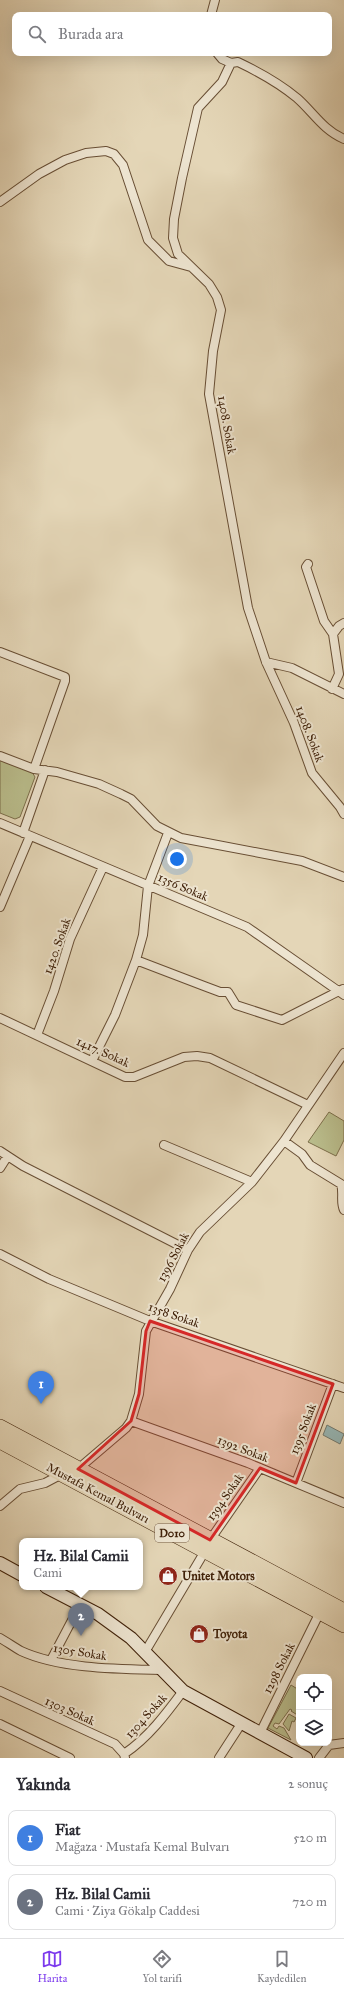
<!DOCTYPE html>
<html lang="tr">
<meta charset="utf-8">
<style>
:root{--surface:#fff;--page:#f2f2f3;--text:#2b2b33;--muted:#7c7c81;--line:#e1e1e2;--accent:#7c3aed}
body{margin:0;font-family:"IM FELL Great Primer",serif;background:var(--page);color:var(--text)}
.controls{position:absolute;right:12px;bottom:12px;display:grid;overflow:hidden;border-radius:8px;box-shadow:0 4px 16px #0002}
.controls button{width:36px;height:36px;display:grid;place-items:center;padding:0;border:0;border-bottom:1px solid var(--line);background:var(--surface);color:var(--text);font:20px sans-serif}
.you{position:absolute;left:177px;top:859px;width:14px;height:14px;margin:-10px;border:3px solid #fff;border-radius:50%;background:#1a73e8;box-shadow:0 0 0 6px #1a73e833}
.badge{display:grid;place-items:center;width:26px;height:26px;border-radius:50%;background:var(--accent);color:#fff;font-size:13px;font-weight:700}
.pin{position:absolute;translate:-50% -33px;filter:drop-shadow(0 1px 2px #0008)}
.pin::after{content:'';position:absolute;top:21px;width:14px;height:12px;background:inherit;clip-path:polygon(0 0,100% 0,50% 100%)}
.popup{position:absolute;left:19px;top:1538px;width:124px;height:52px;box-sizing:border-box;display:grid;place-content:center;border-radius:8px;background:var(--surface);filter:drop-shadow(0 1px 3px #0005);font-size:13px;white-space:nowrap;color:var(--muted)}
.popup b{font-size:15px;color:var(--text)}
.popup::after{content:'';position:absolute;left:50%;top:100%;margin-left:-8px;border:8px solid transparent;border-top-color:var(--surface)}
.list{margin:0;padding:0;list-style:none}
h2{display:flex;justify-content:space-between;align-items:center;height:52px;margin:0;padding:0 16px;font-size:17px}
h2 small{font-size:13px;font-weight:400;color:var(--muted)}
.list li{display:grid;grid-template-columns:26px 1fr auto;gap:12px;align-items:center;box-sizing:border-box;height:56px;margin:0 8px 8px;padding:0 8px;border:1px solid var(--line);border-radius:8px}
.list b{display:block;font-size:15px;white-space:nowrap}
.list p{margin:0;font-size:13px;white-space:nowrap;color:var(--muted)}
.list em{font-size:13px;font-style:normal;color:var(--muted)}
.icon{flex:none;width:22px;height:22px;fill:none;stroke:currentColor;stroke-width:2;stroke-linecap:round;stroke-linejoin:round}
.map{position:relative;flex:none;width:344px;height:1758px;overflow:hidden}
.search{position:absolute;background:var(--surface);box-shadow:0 4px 16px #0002;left:12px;right:12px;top:12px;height:44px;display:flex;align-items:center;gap:10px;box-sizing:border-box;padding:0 14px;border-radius:8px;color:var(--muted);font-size:15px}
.sheet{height:180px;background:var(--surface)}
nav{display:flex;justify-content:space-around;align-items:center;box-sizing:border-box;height:56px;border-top:1px solid var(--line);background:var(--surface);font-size:11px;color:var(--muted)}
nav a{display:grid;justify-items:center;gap:2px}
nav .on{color:var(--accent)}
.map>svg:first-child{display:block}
.green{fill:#b9bc8b;stroke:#7c6e4a}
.water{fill:#97b7b6;stroke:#747b70}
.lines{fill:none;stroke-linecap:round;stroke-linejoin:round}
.street-casing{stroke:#684e34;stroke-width:10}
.secondary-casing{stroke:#3f2008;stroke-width:14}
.highway-casing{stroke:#3f2008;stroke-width:16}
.street{stroke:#ede4d0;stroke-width:8}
.secondary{stroke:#ede4d0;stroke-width:12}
.highway{stroke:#e4d6b7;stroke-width:15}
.marked{fill:#d62828;fill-opacity:0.2;stroke:#d62828;stroke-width:3;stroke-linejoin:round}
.labels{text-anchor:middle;stroke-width:4;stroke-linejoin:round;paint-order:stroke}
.shield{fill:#ede4d0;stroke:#735b44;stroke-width:1}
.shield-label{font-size:11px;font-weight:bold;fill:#3f2008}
.street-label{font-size:12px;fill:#3f2008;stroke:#ede4d0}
.poi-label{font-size:12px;font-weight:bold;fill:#3f2008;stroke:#ede4d0;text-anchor:start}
</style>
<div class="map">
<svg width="344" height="1758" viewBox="0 0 344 1758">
<rect width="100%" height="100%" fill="#e4d6b7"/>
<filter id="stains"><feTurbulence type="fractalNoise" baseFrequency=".005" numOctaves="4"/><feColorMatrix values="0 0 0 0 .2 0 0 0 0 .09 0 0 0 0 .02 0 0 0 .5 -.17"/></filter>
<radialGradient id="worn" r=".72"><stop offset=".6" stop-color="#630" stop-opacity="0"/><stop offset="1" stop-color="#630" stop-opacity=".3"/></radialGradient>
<path class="green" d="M0 759 32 772 35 777 20 817 15 819 0 813Z
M329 1112 344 1121V1140L336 1156 308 1142Z
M291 1685 299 1690V1716L291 1711 292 1710 290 1709 279 1724 275 1723 273 1726 277 1729 279 1726 284 1728 291 1740 268 1728Z
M289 1714 296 1718 294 1722 292 1721 289 1731 283 1724Z"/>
<path class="water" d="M327 1425 344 1434 340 1444 323 1435Z"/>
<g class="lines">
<g class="street-casing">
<path id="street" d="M211 15 215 0
M217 53 222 59 231 63 222 82 198 108 182 178 174 219 173 238 178 254 209 284 217 297 221 310 213 351 209 394 248 608 266 662 294 723 312 773 340 807 344 814
M231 63 238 62C259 72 279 83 297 98 313 112 323 130 344 139
M0 202 39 174 65 160 86 153 106 151 114 154 123 165 148 240 169 261 191 267
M308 564 306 567 324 621 333 634
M0 652 65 677V681L34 769
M266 662 292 668 344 694
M332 689 339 674 333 634 339 626 344 623
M0 756 34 769 57 772 99 784 121 794 131 799 157 826 181 838 302 861 344 877
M0 823 247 927 344 995
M23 833 45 770
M0 907 30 836
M136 960 204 986 220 992H228L236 1005 282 1020 343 989
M0 1018 125 1077H134L184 1057 197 1056 210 1058 308 1105
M37 1035 54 991 70 939 103 867
M92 1061 115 1015 136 960 143 935 148 886 168 833
M284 1141 302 1154 310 1165 341 1184C344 1193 340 1202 344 1210
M164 1145 252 1182
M0 1151 23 1166 188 1250
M0 1168 7 1157
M0 1254 49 1279 150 1321 344 1388
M131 1421 248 1463 344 1503
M78 1469 126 1428 131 1421 139 1394 146 1331 170 1289 188 1250 200 1232 252 1182 284 1141 344 1053
M296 1483 333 1384
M0 1506 20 1489 45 1483 62 1474
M210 1540 260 1468
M0 1638C7 1642 14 1647 21 1651 60 1669 119 1669 161 1670
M145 1652 205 1551
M51 1660 80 1605
M0 1691 115 1744 124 1754 125 1758
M0 1724 70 1758
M260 1733 320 1612
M124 1754C148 1738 166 1714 183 1691
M219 1758 241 1724
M319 1758 329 1745 344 1743"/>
</g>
<g class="secondary-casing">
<path id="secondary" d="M0 1563 22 1575
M46 1587 98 1614 131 1638 183 1691 306 1758"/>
</g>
<g class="highway-casing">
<path id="highway" d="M0 1427 344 1611
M0 1441 344 1625"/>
</g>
<use href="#street" class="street"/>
<use href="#secondary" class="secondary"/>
<use href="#highway" class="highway"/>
</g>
<path class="marked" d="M150 1321 333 1384 296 1483 260 1468 210 1540 78 1469 131 1421 139 1394 146 1331Z"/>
<defs>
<g id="shop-disc" transform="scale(1)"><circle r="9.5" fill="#8f2418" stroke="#ede4d0"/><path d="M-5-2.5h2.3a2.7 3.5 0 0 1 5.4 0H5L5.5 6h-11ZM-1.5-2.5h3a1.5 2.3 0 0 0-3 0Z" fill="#fff"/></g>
</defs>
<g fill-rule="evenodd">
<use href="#shop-disc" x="168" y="1576"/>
<use href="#shop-disc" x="199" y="1634"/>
</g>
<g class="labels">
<rect class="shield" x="155" y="1524" width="34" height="18" rx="3"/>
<g class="shield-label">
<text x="172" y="1537">D010</text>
</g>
<g class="street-label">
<text transform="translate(227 425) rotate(80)" y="4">1408. Sokak</text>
<text transform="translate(310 734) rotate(69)" y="4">1408. Sokak</text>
<text transform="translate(183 887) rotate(23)" y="4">1356 Sokak</text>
<text transform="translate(57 946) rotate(-70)" y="4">1420. Sokak</text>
<text transform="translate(103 1052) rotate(24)" y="4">1417. Sokak</text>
<text transform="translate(173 1257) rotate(-62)" y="4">1396 Sokak</text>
<text transform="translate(174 1315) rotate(19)" y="4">1358 Sokak</text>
<text transform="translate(303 1429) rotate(-69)" y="4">1395 Sokak</text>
<text transform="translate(243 1449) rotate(21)" y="4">1392 Sokak</text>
<text transform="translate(98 1493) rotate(28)" y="4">Mustafa Kemal Bulvarı</text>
<text transform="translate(225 1497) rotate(-55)" y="4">1394 Sokak</text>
<text transform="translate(80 1652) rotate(9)" y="4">1305 Sokak</text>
<text transform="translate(279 1668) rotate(-63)" y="4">1298 Sokak</text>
<text transform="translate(70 1711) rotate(24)" y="4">1303 Sokak</text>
<text transform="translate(146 1716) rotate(-48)" y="4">1304 Sokak</text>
</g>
<g class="poi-label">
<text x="182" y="1580">Unitet Motors</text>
<text x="213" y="1638">Toyota</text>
</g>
</g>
<rect width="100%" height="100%" filter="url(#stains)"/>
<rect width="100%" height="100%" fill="url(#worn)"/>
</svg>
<div class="controls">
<button><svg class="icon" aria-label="locate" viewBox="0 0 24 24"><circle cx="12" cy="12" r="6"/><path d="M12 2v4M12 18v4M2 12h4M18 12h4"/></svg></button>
<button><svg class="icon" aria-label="layers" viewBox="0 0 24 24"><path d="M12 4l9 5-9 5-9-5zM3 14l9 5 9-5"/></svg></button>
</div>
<div class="you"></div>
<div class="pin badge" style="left:41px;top:1404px;background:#3f7fe0">1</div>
<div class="pin badge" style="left:81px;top:1636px;background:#6b7280">2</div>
<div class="popup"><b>Hz. Bilal Camii</b>Cami</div>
<div class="search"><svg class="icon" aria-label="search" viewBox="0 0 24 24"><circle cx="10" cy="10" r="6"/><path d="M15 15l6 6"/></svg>Burada ara</div>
</div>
<section class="sheet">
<h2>Yakında<small>2 sonuç</small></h2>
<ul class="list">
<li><span class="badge" style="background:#3f7fe0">1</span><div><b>Fiat</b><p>Mağaza · Mustafa Kemal Bulvarı</p></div><em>520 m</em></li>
<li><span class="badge" style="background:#6b7280">2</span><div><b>Hz. Bilal Camii</b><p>Cami · Ziya Gökalp Caddesi</p></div><em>720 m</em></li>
</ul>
</section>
<nav>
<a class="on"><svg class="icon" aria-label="map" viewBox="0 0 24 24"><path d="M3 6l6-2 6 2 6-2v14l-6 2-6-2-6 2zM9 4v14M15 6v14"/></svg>Harita</a>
<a><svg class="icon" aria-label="directions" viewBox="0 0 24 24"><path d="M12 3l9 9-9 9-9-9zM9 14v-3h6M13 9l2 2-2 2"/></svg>Yol tarifi</a>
<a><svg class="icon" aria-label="saved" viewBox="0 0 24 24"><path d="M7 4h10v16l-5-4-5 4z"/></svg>Kaydedilen</a>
</nav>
